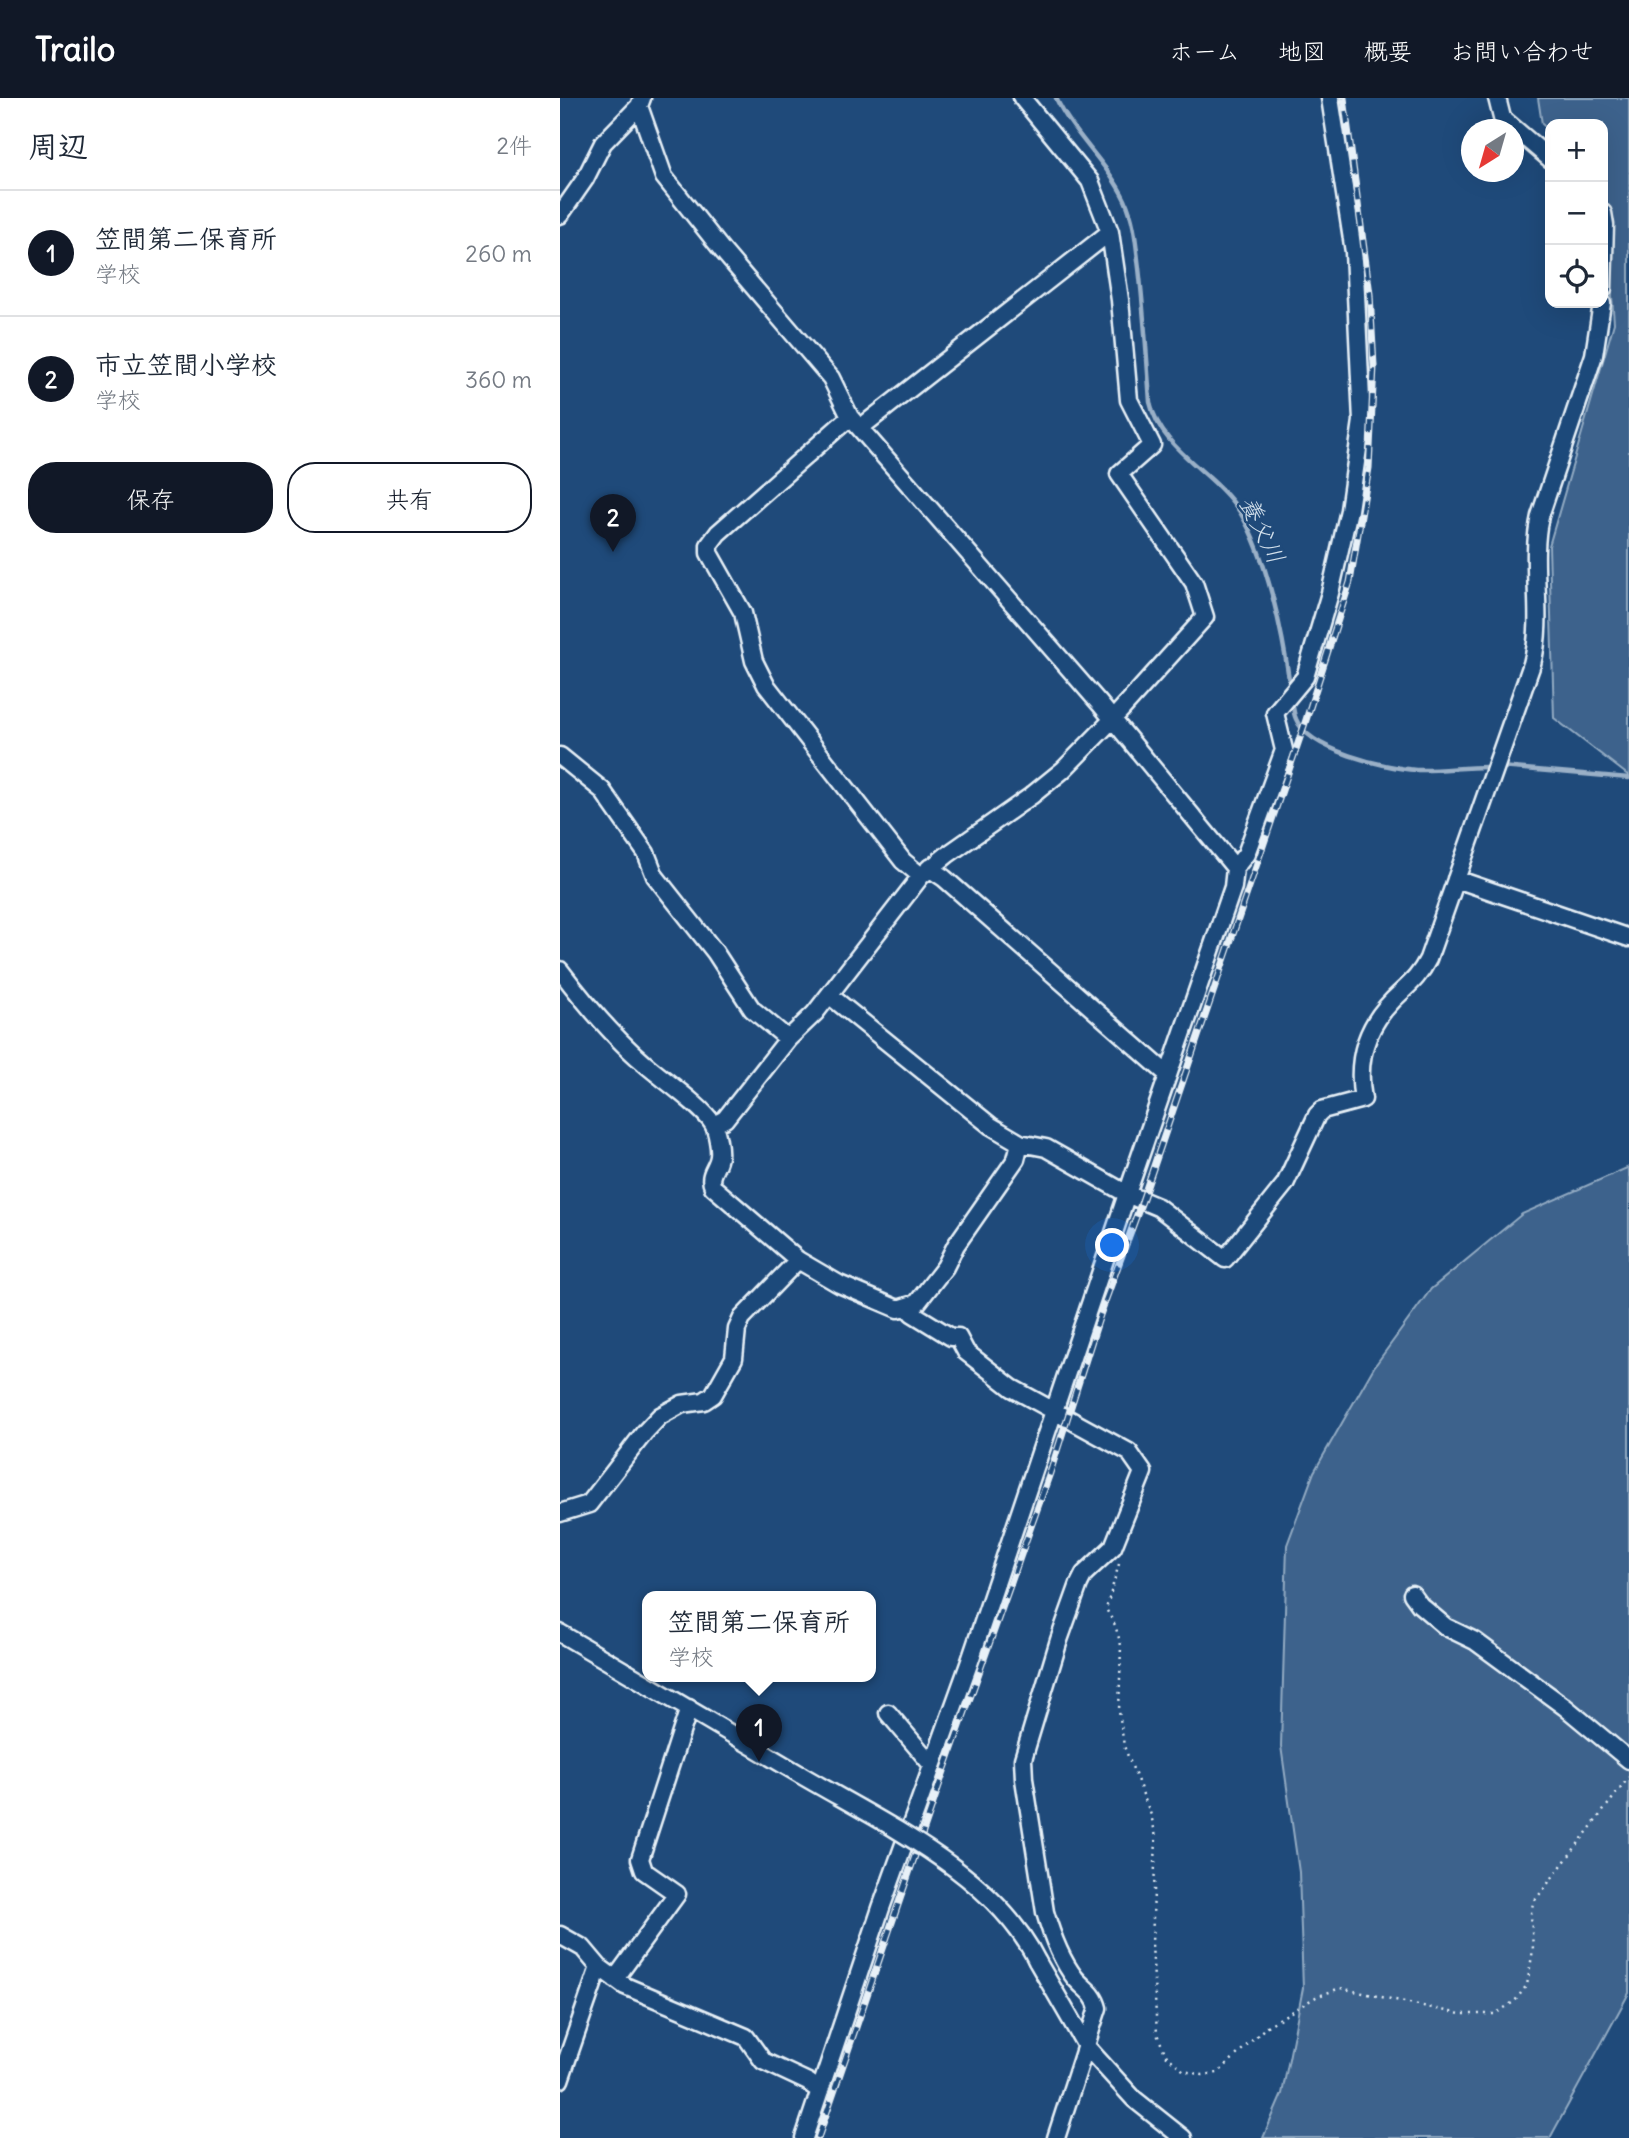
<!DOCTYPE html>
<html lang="ja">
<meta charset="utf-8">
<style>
:root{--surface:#fff;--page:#f6f6f7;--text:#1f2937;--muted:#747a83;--line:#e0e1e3;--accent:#111827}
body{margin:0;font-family:Delius,"Klee One",sans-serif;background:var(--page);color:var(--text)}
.controls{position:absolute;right:21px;top:21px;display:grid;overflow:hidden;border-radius:14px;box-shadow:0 7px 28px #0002}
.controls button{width:63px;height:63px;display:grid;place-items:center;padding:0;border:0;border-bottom:2px solid var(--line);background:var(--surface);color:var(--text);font:35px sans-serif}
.compass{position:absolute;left:901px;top:21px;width:63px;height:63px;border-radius:50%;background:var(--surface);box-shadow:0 7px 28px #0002;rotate:217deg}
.you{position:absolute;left:553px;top:1148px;width:24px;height:24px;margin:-18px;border:5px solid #fff;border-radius:50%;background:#1a73e8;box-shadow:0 0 0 10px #1a73e833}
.badge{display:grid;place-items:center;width:46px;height:46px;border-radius:50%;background:var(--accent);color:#fff;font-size:23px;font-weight:700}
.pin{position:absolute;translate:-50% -58px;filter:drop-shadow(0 2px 4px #0008)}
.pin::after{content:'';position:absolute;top:37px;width:24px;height:21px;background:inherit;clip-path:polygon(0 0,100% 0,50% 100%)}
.popup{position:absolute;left:82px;top:1493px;width:234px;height:91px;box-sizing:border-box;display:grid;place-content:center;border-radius:14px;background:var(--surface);filter:drop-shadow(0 2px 5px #0005);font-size:23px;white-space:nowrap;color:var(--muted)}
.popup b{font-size:26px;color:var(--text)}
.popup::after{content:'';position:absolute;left:50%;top:100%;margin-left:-14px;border:14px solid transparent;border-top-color:var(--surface)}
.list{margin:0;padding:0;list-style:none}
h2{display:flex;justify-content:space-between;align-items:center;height:91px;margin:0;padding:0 28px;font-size:30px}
h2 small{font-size:23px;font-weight:400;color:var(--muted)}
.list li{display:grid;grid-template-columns:46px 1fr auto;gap:21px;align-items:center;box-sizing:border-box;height:126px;padding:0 28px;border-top:2px solid var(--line)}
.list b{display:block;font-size:26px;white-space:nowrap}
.list p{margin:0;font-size:23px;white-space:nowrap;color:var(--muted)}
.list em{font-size:23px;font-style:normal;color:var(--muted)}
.actions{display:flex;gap:14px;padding:21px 28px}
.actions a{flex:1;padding:16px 0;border:2px solid var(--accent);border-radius:28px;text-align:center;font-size:24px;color:var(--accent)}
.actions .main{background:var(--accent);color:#fff}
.icon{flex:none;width:38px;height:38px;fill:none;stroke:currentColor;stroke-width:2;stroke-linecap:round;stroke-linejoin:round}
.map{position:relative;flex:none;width:1069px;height:2040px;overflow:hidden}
header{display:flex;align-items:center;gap:42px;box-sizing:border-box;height:98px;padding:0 35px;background:var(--accent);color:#fff}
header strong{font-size:33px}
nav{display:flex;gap:38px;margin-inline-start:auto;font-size:24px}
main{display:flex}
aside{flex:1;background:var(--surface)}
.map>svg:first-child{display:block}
.green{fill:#3c628c;stroke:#92aac2;stroke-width:2}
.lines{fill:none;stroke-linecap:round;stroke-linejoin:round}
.stream{stroke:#9ab0c7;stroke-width:4.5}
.minor-casing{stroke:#e8f1f8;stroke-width:21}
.path{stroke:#e8f1f8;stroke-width:2.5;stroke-dasharray:2 5;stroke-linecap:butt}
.minor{stroke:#1f4a7a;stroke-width:16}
.rail-casing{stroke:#e8f1f8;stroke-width:7}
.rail{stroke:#1f4a7a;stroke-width:4.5;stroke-dasharray:13;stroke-linecap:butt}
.minor-bridge-casing{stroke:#e8f1f8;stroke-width:21;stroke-linecap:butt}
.minor-bridge{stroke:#1f4a7a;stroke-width:16}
.labels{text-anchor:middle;stroke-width:5;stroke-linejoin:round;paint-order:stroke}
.water-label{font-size:24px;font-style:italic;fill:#d4e1ec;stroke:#1f4a7a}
</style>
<header>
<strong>Trailo</strong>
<nav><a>ホーム</a><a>地図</a><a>概要</a><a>お問い合わせ</a></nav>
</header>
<main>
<aside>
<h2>周辺<small>2件</small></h2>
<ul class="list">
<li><span class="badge">1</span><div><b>笠間第二保育所</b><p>学校</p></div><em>260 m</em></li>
<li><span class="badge">2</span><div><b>市立笠間小学校</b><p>学校</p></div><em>360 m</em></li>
</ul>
<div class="actions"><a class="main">保存</a><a>共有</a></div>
</aside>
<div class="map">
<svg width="1069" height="2040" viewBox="0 0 1069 2040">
<rect width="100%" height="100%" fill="#1f4a7a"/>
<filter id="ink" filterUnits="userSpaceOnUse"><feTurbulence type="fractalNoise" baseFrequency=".0143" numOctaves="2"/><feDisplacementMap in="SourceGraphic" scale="14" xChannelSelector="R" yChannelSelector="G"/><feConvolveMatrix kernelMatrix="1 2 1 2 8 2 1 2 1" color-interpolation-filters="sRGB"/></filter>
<g filter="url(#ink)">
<path class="green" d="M978 0H1069V678L994 620 989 448 1054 225 1043 77V26H990V33L982 26Z
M1069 1069V1895L990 2040H703L722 1996 743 1890 739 1774 721 1648 727 1447 754 1374 814 1269 871 1191 962 1116Z"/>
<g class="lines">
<path class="stream" d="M496 0C513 37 547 64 565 102 575 124 576 147 579 170 584 214 587 259 590 304 601 353 654 373 680 414 707 459 723 536 730 588
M732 600C733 607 733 615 736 621 748 652 826 670 856 672 882 673 907 668 932 669
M941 669 1069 680"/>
<g class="minor-casing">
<path id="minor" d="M937 0 942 20 990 61
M79 8 104 79 162 152 271 280 290 319 540 606 675 770 673 789 567 1096 410 1563 321 1810 244 2040
M1043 115 1045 127 1043 191
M0 117 25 81 43 45 79 8 82 0
M290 319 158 435 149 447V455L183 515 194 563 206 587 343 763 361 778
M300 330 550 134
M0 658 42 692 86 755 95 778 155 854 192 911 228 941
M369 770 384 780 607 976
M675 770 686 756 724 652 715 615 745 579 770 495 789 412 802 323 794 154 770 0
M896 781 1069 840
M0 872C25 905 52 938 84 965 102 981 142 1008 153 1026 157 1033 160 1051 159 1058 158 1070 147 1076 153 1089L238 1162 279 1186 338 1211 357 1205 385 1169 396 1147 456 1061 460 1045
M269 897 431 1028 460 1045 486 1050 567 1096 598 1109 665 1161 725 1086 757 1017 762 1012 803 1001C796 963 805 930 833 902 848 887 858 881 868 861L972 566C985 518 969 467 980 418L1034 257 1042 205
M154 1027 165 1021 228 941 255 915 361 778 387 757 471 698 503 672 552 622 645 519 634 485 559 376 592 347 569 302 560 202 550 134 530 83 462 0
M349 1209 352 1215 391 1239H398L406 1254 452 1290 569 1354 583 1374 553 1449 524 1476 519 1486 499 1542 463 1661 464 1681 485 1814C491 1835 501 1862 515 1880 524 1891 534 1894 538 1910L496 2040
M0 1415 29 1406 84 1335 100 1318 122 1306 144 1303 153 1297 174 1260 177 1231 182 1220 238 1162
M852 1496 860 1507 886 1529 915 1543 1005 1609 1069 1662
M0 1535 241 1677
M328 1615 372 1667
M0 1837 23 1850 39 1869 65 1888 186 1939 203 1963 248 1984 260 1993
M477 1863 526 1948 574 2001 623 2040
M55 1881 117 1796 84 1773 80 1761 129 1610
M0 1982 39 1869"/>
</g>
<path class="path" d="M559 1466 546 1511 555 1527 561 1547 559 1613 564 1648 591 1717 596 1739 592 1846 597 1936 606 1957 624 1973 643 1977 658 1975 707 1928 756 1899 780 1890 900 1916H935L955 1903 967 1887 973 1852 971 1815 973 1805 1069 1679"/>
<use href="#minor" class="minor"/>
<g class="rail-casing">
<path id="rail" d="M258 2040 384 1673 490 1375 540 1217 582 1103 746 622 790 484 809 370 814 268 810 196 784 0"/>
</g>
<use href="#rail" class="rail"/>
<g class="minor-bridge-casing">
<path id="minor-bridge" d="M241 1677C321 1724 435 1776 477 1863"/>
</g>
<use href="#minor-bridge" class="minor-bridge"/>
</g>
</g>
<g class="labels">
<g class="water-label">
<text transform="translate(702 432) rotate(64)" y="8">養父川</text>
</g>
</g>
</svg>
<div class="controls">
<button>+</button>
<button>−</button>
<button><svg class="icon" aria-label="locate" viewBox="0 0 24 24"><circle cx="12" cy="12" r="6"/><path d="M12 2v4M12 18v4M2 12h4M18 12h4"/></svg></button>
</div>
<svg class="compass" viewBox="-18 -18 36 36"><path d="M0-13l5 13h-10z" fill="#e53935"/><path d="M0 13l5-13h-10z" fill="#747a83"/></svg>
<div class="you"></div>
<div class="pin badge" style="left:199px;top:1664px">1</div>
<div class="popup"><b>笠間第二保育所</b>学校</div>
<div class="pin badge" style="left:53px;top:454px">2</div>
</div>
</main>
